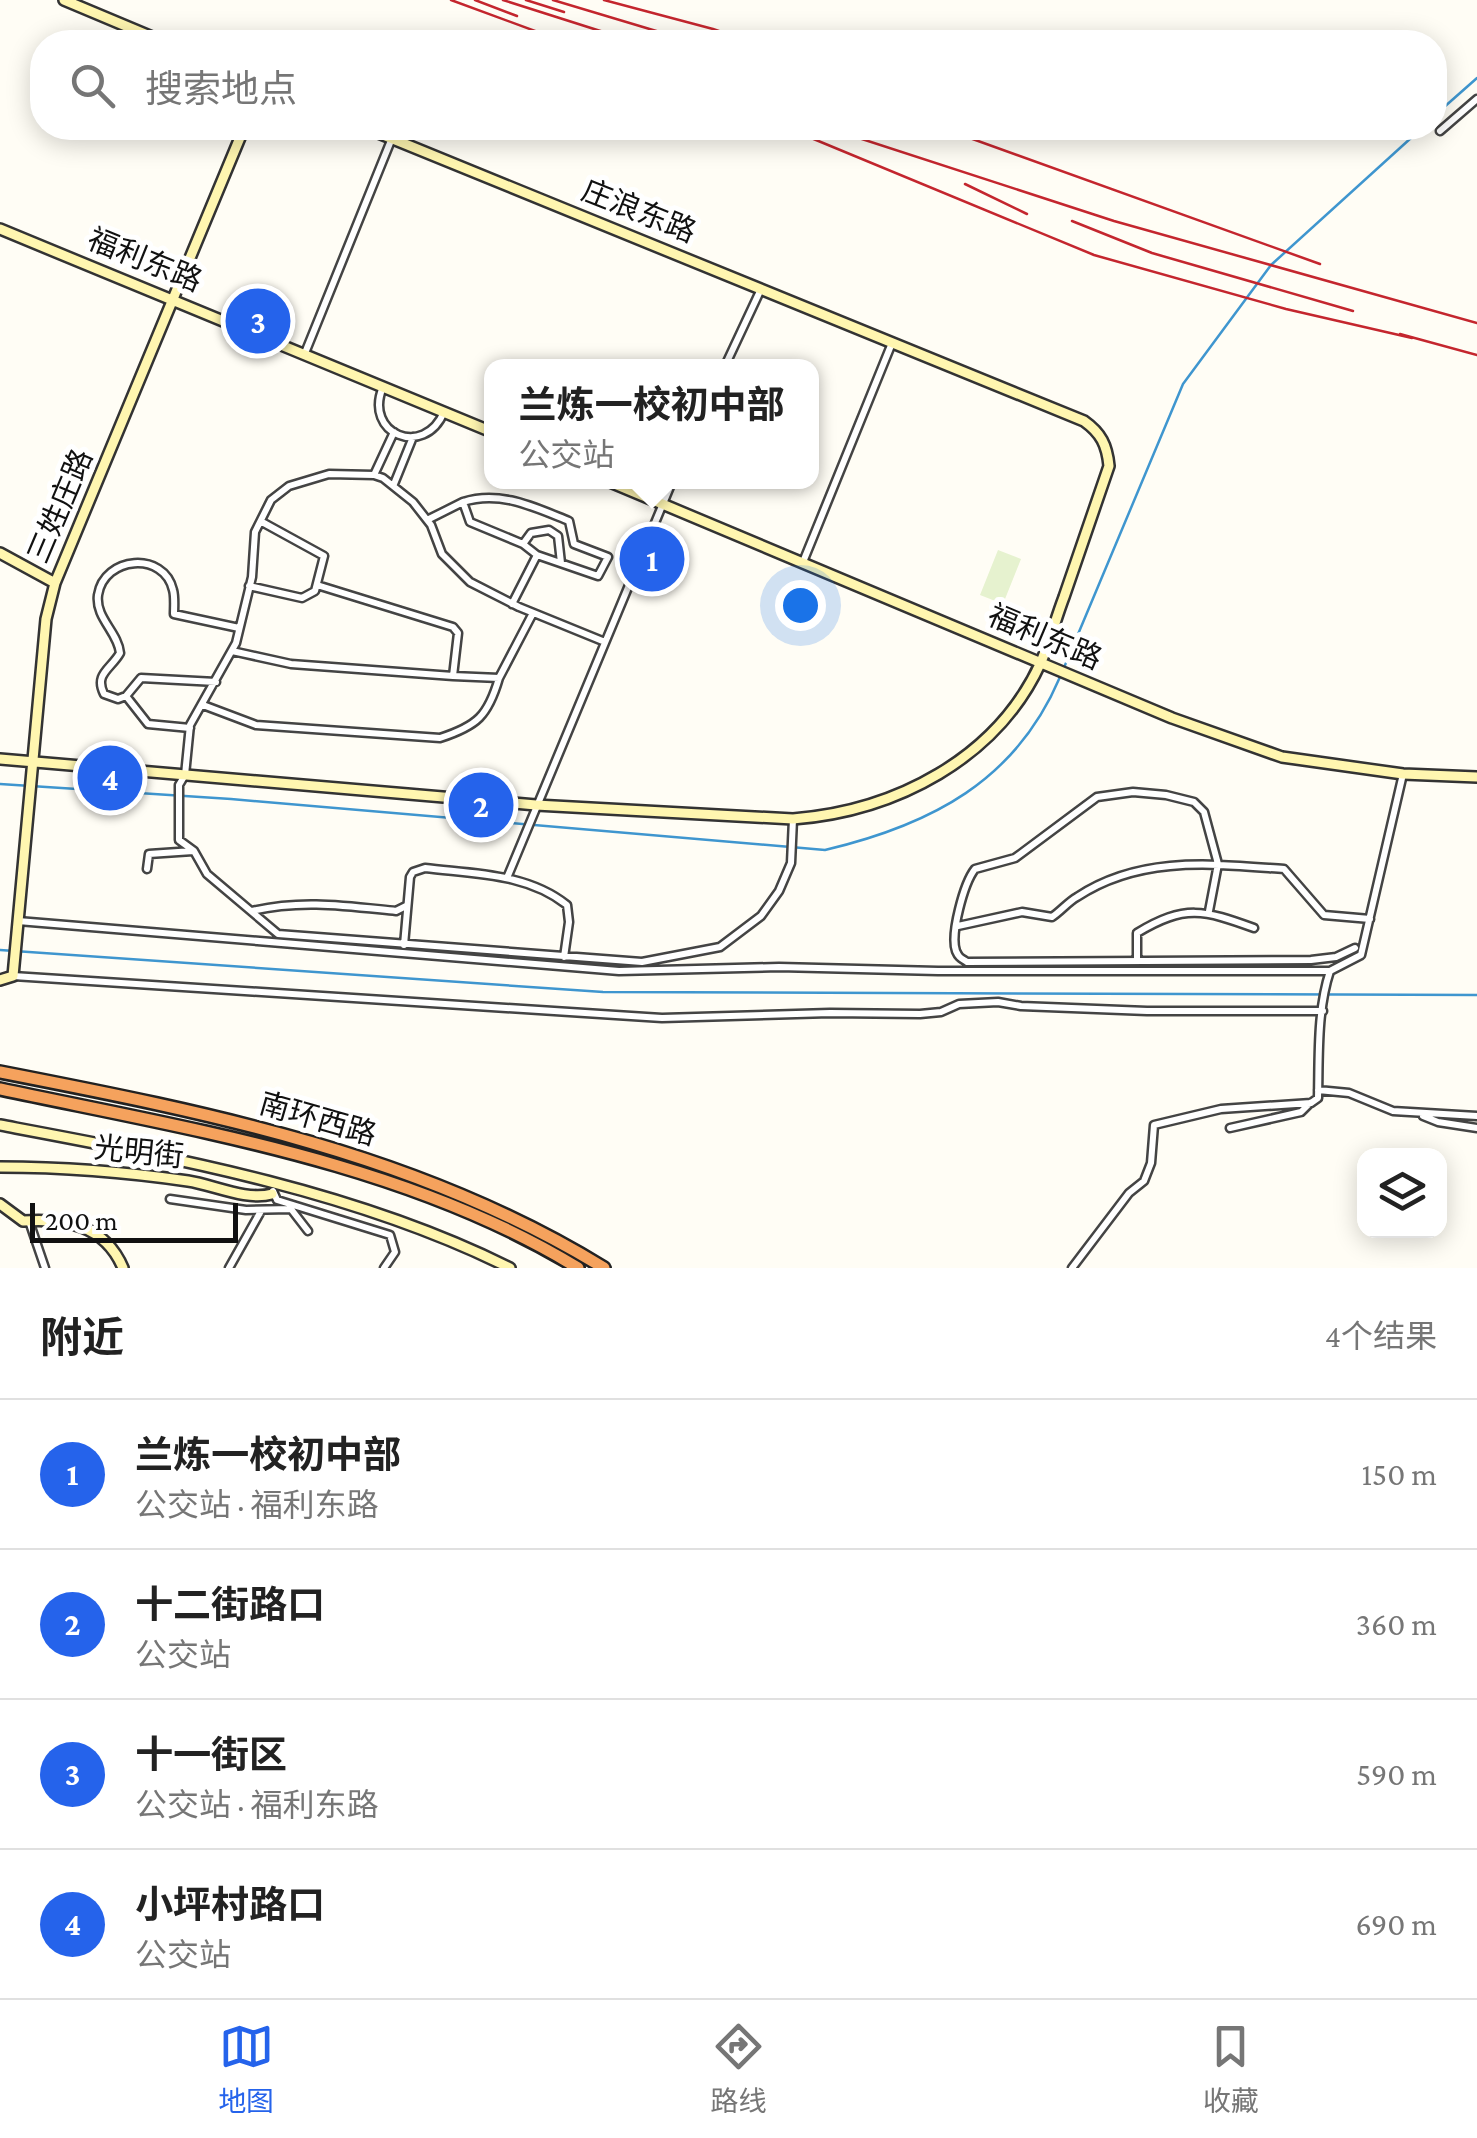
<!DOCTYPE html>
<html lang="zh">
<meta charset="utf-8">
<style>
:root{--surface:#fff;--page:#f6f6f6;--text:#222;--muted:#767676;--line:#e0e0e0;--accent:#2563eb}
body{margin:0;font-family:"Crimson Pro","Noto Sans SC",serif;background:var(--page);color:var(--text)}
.controls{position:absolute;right:30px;bottom:30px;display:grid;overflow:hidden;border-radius:20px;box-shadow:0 5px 25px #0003}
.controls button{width:90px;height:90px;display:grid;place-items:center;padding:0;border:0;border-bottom:2px solid var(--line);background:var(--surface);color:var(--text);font:50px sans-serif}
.scale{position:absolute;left:30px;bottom:25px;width:208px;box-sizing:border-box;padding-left:10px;border:5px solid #111;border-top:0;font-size:28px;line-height:35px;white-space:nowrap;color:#111;-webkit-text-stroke:8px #fff;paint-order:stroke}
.you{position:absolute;left:800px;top:605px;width:35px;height:35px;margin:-25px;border:8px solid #fff;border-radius:50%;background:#1a73e8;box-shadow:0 0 0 15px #1a73e833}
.badge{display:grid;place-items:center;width:65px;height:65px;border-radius:50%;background:var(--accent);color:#fff;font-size:32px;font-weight:700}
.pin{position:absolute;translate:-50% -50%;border:5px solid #fff;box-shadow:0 2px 10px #0006}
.popup{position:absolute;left:484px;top:359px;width:335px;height:130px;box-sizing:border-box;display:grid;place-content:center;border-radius:20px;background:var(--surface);filter:drop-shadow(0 2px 8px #0005);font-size:32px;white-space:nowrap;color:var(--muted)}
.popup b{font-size:38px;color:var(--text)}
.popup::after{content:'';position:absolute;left:50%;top:100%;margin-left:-20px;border:20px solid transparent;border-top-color:var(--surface)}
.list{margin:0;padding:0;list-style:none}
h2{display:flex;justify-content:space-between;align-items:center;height:130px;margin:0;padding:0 40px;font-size:42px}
h2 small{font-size:32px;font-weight:400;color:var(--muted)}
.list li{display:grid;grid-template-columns:65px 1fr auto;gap:30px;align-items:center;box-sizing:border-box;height:150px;padding:0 40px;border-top:2px solid var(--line)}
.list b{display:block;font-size:38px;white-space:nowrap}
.list p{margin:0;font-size:32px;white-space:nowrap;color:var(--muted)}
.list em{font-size:32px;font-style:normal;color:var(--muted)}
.icon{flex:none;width:55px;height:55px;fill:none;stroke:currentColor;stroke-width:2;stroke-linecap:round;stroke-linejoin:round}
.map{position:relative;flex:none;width:1477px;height:1268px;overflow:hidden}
.search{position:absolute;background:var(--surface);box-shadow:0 5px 25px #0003;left:30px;right:30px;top:30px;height:110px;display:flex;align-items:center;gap:25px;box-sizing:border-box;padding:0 35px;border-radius:40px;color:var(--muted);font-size:38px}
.sheet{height:730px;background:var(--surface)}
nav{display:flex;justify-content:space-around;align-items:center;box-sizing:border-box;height:140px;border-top:2px solid var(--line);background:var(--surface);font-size:28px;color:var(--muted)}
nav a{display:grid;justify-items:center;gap:5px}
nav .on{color:var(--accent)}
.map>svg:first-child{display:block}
.pitch{fill:#e6f2cf}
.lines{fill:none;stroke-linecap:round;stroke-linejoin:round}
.stream{stroke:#3f96cf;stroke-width:2.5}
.street-casing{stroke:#444;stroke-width:11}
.secondary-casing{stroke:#333;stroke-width:14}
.highway-casing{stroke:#222;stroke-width:16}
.street{stroke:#fff;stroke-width:6}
.secondary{stroke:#fff6b0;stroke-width:9}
.highway{stroke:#f5a25d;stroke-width:11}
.rail{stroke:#c4262e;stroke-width:2.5}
.labels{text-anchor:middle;stroke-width:10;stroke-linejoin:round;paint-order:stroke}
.street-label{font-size:30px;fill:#111;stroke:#fff}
</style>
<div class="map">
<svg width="1477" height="1268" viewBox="0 0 1477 1268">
<rect width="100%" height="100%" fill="#fffdf5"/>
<path class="pitch" d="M998 550 1021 559 1003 604 980 595Z"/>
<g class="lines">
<path class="stream" d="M1434 116 1477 78
M1063 670 1183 384 1271 265 1422 128
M0 784 231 799 825 850C931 825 1016 781 1060 677
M0 950 603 992 1477 995"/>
<g class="street-casing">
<path id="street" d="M1440 131 1477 99
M305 353 392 138
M725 366 761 289
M383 387C363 434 424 459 444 412
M374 475 394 432
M394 484 413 437
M463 502C500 490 534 507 569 521L574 544 608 557 598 576 537 555
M427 520 463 502 470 522 523 544 537 555 512 604
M523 544 531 533 549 530 558 536 561 563
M803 562 892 343
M249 586 302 598 315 591 324 556 262 522
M605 642 519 607 470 582 442 554 431 525 413 502 383 478 374 475 329 474 289 486 271 500 255 532 252 577 236 643 190 725 185 775 179 785V840L194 851 207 874 278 934 642 962 720 947 761 916 779 891 791 863 793 819
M232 651 291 664 453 676 458 633 453 627 317 585
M453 676 499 678 533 613
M126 696 118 699 104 694C94 674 111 669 120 653 118 632 95 618 98 595 104 556 164 551 173 590 175 597 174 607 174 614L239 628
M203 705 256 725 440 738C477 726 488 716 499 678
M190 728 148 724 126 696 141 678 216 682
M147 869 149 854 193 851
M507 878 672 482
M252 911C301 899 347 906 396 911L406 906
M1209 911 1218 864 1204 812 1194 802 1166 795 1133 792 1097 797 1015 858 975 869C964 883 950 934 956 951 959 958 961 958 967 962L1311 960 1336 957 1355 948
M18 921 619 971 779 967 938 971H1330
M958 926 1022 912 1052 917C1061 911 1068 902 1077 897 1140 855 1213 864 1284 869L1324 915 1370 919
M404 945 410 877 413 872 425 868C474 874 527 873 567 905L569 922 564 957
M1137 961V933C1185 904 1204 910 1254 928
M13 976 662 1018 830 1013 920 1014 941 1012 959 1004 998 1002 1021 1006 1147 1011H1323
M1318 1090 1349 1093 1393 1111 1477 1116
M1423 1116 1438 1122 1477 1128
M1230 1128 1301 1112 1310 1103
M273 1191 277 1200 390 1235 395 1252 384 1268
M170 1199 246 1210 291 1209 292 1205
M291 1209 308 1231
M29 1221 45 1268
M229 1268 261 1211
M1072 1268 1129 1193 1144 1181 1151 1163 1154 1125 1221 1109 1311 1103 1318 1098C1319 1056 1317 1010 1330 971L1361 955 1403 774"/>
</g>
<g class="secondary-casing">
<path id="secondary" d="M64 0 164 42
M0 229 492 432
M610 482 1172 718 1282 757 1403 774 1477 777
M0 553 55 583
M0 759 536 805 793 819C895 811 997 759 1041 662 1050 641 1056 618 1064 597 1079 553 1094 509 1109 466 1107 445 1101 433 1084 421L366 128
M0 980 13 976 46 619 55 583 244 128
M0 1125C170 1157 354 1190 510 1268
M0 1167C62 1167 126 1172 188 1181 214 1185 246 1201 272 1194
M0 1204 23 1221C65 1218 105 1225 123 1268"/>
</g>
<g class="highway-casing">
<path id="highway" d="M0 1072C210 1113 419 1154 604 1268
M0 1089C193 1130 407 1163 578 1268"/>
</g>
<use href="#street" class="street"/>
<use href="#secondary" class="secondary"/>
<use href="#highway" class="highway"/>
<path class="rail" d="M451 0 565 42
M475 0 517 16
M503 0 635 42
M526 0 564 12
M553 0 693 42
M604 0 713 29 751 42
M787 128 1094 255 1286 309 1412 338
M828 128 1114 221 1477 323
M942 128 1320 264
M965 184 1027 214
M1072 221 1152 253 1353 311
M1400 334 1477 355"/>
</g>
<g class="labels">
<g class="street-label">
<text transform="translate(639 211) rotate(22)" y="10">庄浪东路</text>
<text transform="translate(145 260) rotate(22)" y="10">福利东路</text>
<text transform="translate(60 506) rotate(-67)" y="10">三姓庄路</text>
<text transform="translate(1045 637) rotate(23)" y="10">福利东路</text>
<text transform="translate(318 1119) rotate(16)" y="10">南环西路</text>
<text transform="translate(139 1152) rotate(6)" y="10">光明街</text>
</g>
</g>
</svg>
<div class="controls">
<button><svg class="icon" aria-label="layers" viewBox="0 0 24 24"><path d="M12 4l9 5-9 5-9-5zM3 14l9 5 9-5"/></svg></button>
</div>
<div class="scale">200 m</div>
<div class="you"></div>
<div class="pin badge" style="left:652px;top:559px">1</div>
<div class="popup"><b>兰炼一校初中部</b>公交站</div>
<div class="pin badge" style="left:481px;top:805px">2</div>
<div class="pin badge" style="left:258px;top:321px">3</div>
<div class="pin badge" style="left:110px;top:778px">4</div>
<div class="search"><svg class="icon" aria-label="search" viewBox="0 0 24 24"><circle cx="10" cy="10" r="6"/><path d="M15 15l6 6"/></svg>搜索地点</div>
</div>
<section class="sheet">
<h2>附近<small>4个结果</small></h2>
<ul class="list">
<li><span class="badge">1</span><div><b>兰炼一校初中部</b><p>公交站 · 福利东路</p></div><em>150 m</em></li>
<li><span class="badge">2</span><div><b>十二街路口</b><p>公交站</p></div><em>360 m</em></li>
<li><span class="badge">3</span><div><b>十一街区</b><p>公交站 · 福利东路</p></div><em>590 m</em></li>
<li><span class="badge">4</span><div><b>小坪村路口</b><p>公交站</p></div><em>690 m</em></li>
</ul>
</section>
<nav>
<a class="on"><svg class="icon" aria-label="map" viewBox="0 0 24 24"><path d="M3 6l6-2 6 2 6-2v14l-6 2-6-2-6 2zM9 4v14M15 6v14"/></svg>地图</a>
<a><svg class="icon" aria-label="directions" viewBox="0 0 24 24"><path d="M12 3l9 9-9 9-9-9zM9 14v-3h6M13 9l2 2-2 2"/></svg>路线</a>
<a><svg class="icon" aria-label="saved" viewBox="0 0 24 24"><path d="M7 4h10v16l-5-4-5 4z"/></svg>收藏</a>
</nav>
